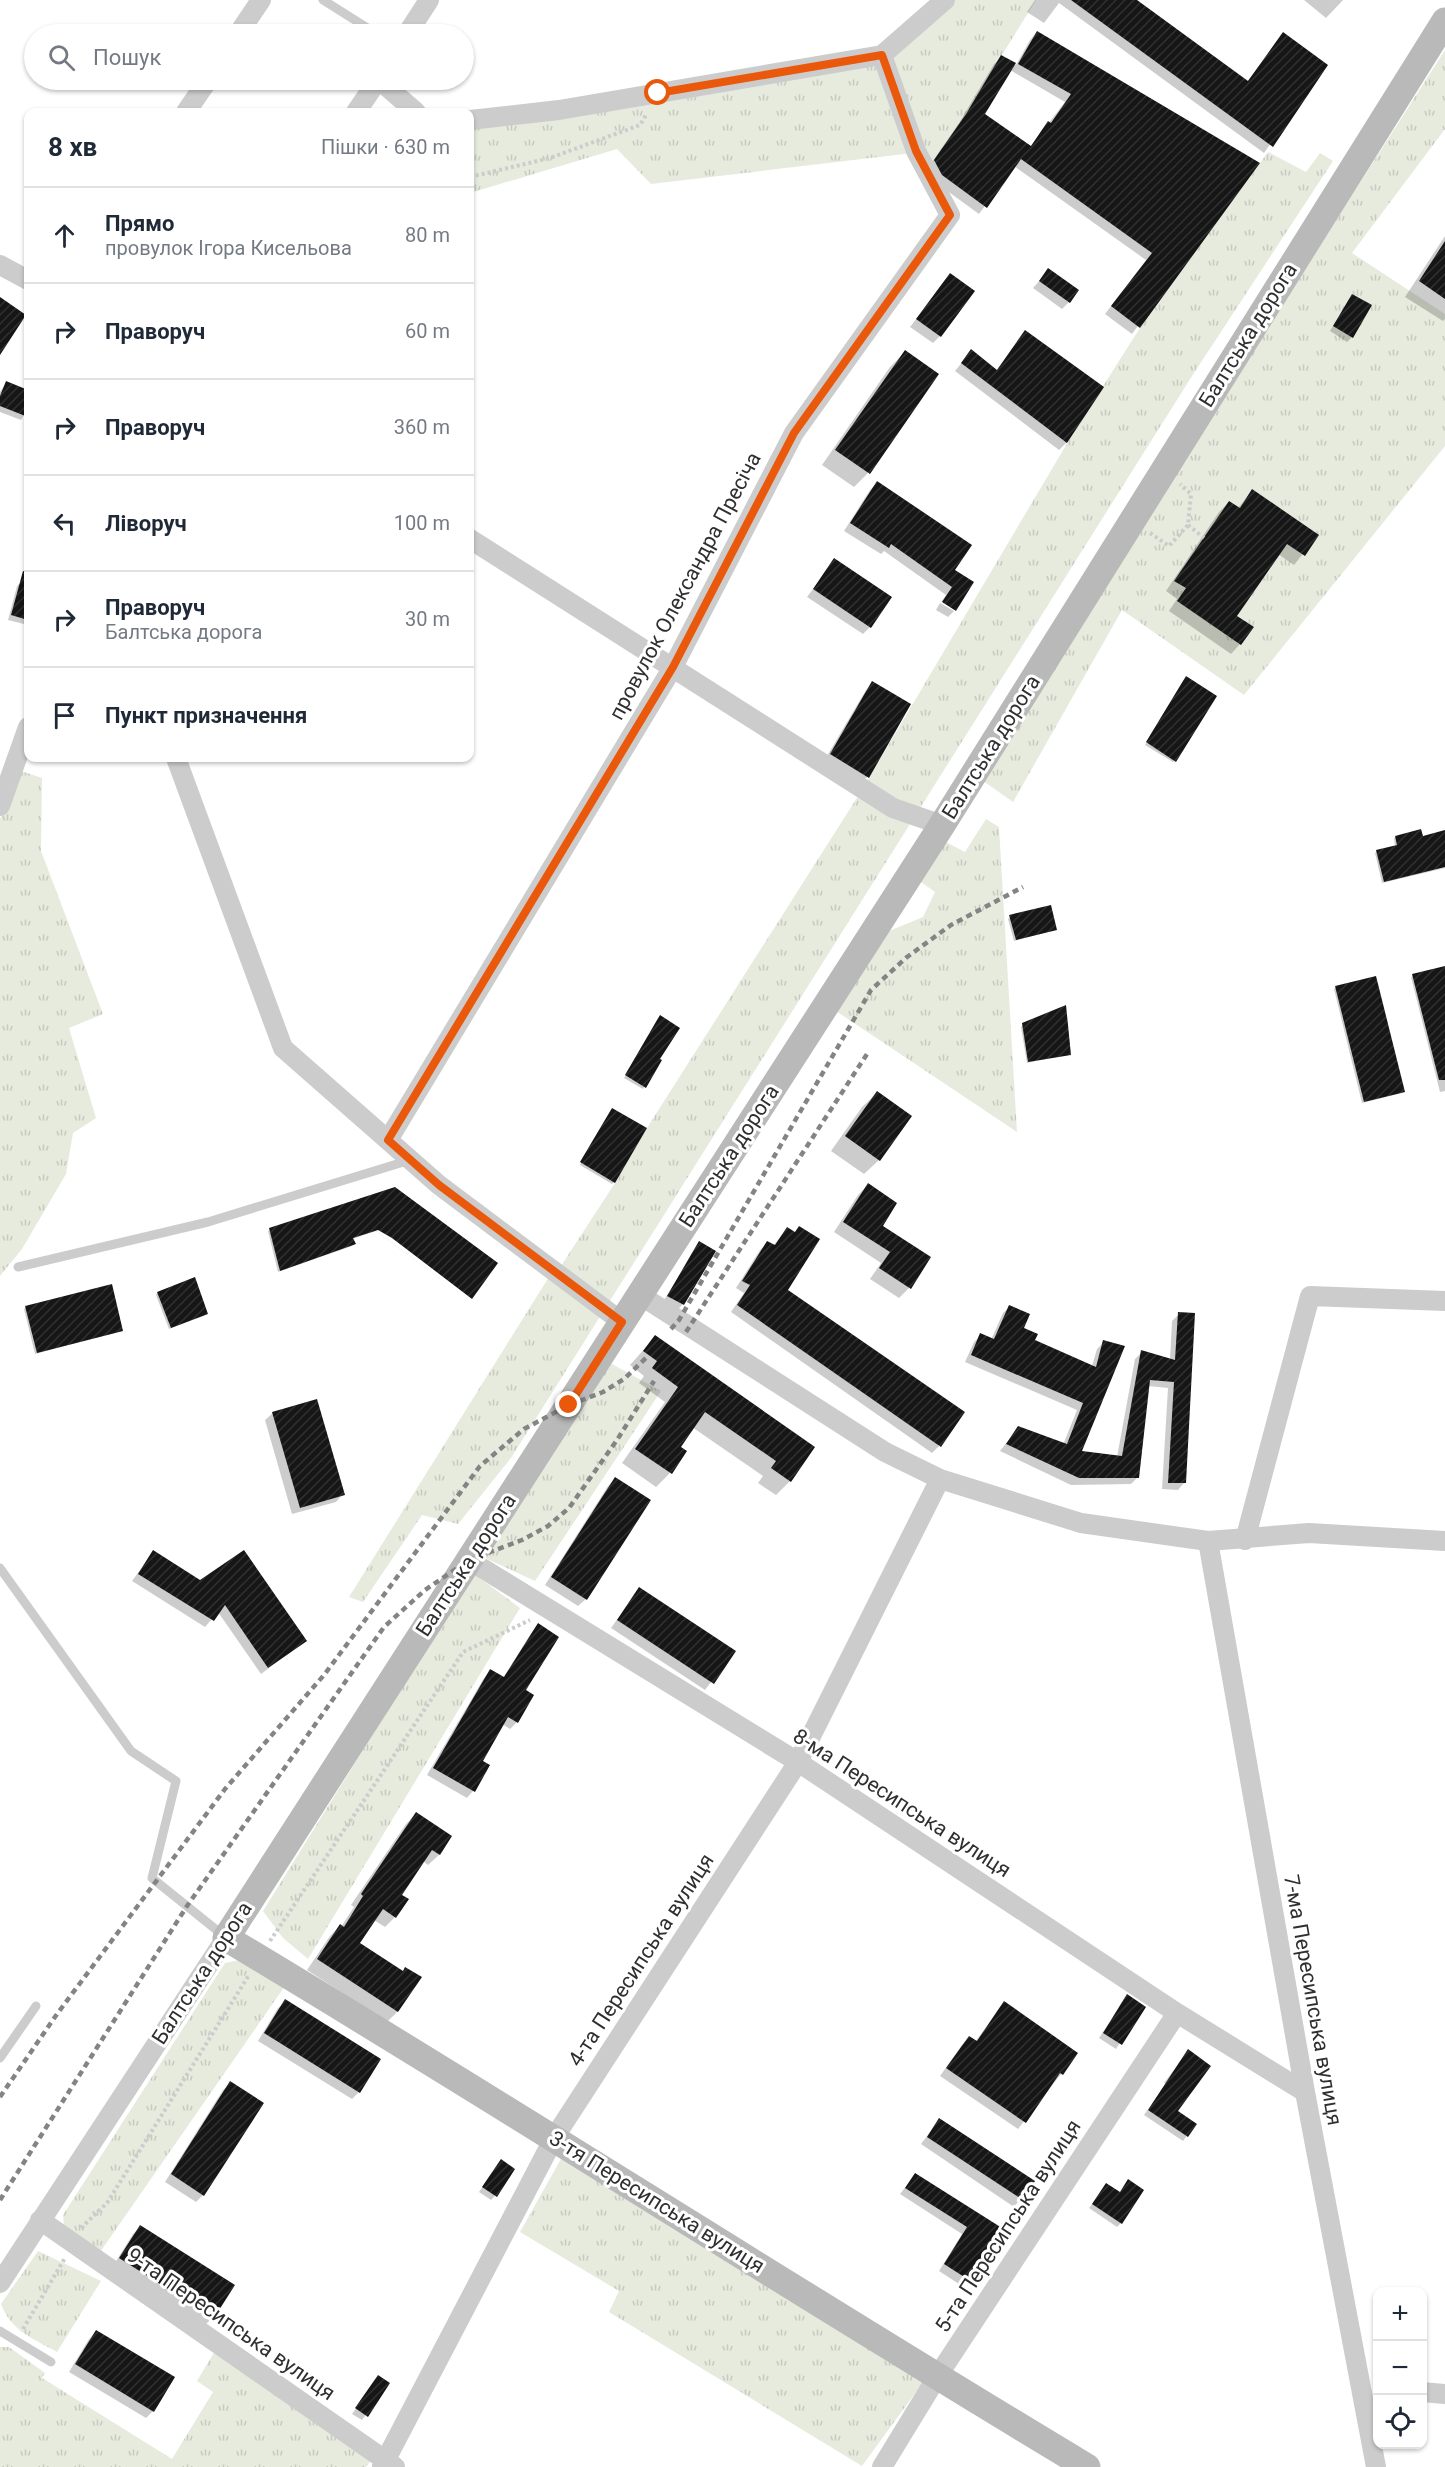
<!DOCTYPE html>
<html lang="uk">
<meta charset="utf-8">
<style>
:root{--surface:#fff;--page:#f2f2f3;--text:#1f2937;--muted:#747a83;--line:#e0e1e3}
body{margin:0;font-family:Roboto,sans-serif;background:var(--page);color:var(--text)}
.controls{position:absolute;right:18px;bottom:18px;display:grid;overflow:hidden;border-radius:12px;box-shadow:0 2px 4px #0004}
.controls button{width:54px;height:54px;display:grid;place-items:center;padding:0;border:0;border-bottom:2px solid var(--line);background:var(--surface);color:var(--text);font:30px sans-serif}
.stop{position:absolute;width:18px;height:18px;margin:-14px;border:4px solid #ea580c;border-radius:50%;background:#fff}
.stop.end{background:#ea580c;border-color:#fff;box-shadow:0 2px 6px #0008}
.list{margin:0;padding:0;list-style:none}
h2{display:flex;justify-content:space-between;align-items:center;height:78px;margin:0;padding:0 24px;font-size:26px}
h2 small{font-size:20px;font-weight:400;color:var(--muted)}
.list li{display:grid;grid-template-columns:39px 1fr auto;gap:18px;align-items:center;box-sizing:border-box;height:96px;padding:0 24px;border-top:2px solid var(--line)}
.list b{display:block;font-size:22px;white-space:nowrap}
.list p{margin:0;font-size:20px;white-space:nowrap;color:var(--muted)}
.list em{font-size:20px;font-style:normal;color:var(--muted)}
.icon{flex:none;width:33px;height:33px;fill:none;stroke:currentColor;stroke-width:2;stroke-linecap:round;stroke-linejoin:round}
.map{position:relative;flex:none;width:1445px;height:2467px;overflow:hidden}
.search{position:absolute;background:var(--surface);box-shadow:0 2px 4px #0004;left:24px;top:24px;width:450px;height:66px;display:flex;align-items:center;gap:15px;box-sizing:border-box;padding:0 21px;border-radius:33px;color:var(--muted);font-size:22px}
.panel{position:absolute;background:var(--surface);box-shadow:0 2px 4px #0004;left:24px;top:108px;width:450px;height:654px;border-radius:12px}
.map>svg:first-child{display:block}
.grass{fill:url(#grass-tufts)}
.shadow{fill:#0003;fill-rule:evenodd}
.building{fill:url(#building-hatch)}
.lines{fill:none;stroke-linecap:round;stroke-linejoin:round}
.path{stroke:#ccc;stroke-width:4;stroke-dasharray:3 3;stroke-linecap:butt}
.lane{stroke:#ccc;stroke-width:9}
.street{stroke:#ccc;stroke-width:20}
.secondary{stroke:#b9b9b9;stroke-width:27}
.rail{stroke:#848484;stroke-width:4.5;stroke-dasharray:6 4.5;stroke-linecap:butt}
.route{stroke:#ea580c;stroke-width:8}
.labels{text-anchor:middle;stroke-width:6;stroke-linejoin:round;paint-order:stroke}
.street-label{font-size:21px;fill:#2f2f2f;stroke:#fff}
</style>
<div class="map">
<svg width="1445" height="2467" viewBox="0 0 1445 2467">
<defs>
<pattern id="grass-tufts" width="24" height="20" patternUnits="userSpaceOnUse" patternTransform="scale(1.5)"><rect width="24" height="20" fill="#e6ebde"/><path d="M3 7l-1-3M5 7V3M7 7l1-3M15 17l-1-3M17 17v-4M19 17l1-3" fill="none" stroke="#c6cabf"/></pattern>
<pattern id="building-hatch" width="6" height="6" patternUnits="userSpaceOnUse" patternTransform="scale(1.5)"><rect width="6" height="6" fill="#161616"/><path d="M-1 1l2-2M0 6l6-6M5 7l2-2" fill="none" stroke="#303030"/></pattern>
</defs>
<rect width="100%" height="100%" fill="#fff"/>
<path class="grass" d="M955 0H1036L968 110 930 167 888 59Z
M1445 50V129L1352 253 1445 314V446L1244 695 1122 610 1013 802 979 778Z
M880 59 913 153 651 184 617 149 470 193V123Z
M1268 152 1306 172 1320 153 1333 161 1192 376 511 1458 458 1524 422 1515 363 1602 349 1597 552 1272 559 1269 615 1183 647 1128 860 793 1075 430 1140 328Z
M21 771 42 778 41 851 103 1014 69 1028 96 1118 73 1133 66 1174 22 1249 0 1276V819Z
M986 819 999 827 1017 1132 836 1011 882 934 923 917 935 892 914 877 938 838 965 852Z
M610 1363 661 1391 535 1581 485 1558Z
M473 1573 520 1608 308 1959 283 1938 263 1911Z
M244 1959 285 1986 96 2258 65 2237 63 2215 225 1963Z
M562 2157 924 2381 862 2466 609 2312 619 2291 520 2232Z
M38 2251 101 2281 57 2352C34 2339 11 2331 1 2304Z
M0 2347H9L45 2373 42 2378 172 2459 213 2392 197 2381 215 2351 371 2460 366 2467H0Z"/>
<path class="shadow" d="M1035 0H1134L1247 82 1283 34 1326 66 1264 153 1059 3 1044 23 1027 12Z
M1304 0H1343L1326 18Z
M1037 32 1257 164 1132 334 1105 314 1146 260 1014 166 979 214 935 182 928 168 959 123 994 64 1002 57 1016 65 1030 40ZM1010 70 1065 102 1030 147 983 115Z
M1445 236V319L1443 321 1405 297Z
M1049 270 1069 302 1062 309 1033 288Z
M950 275 940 336 933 343 910 327Z
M1352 295V337L1347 342 1330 331Z
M1025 332 1102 387 1066 443 1059 450 955 371 971 351 996 371Z
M905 352 868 473 854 487 822 465 890 367Z
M6 383 28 391V408L21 420 0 412V392Z
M877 483 953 570 956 609 942 601 946 595 884 551 881 554 844 531 870 490Z
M1252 491 1317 536 1294 565 1278 554 1235 617 1240 644 1231 654 1169 611 1177 599 1166 591 1219 512 1229 502 1238 508Z
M835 560 870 627 863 634 807 597Z
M21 582 28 584V625L8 620 17 586Z
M940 603 954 611 948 617 936 610Z
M1185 680 1175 761 1173 762 1145 745Z
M873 683 909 705 867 777 860 784 824 761 866 690Z
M1445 832V868L1382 883 1375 853 1377 851 1395 846 1394 839 1395 837 1422 838Z
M1010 917 1055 930 1014 941 1008 919Z
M1445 967V1091L1440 1092 1411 977Z
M1336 987 1403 1091 1402 1093 1362 1103 1334 989Z
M658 1018 644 1087 643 1089 624 1078Z
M1023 1025 1069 1054 1027 1063 1021 1027Z
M877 1093 879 1160 864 1174 831 1151 862 1107Z
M611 1111 614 1182 612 1184 580 1165Z
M868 1185 881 1226 909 1288 899 1298 870 1279 881 1263 834 1232 858 1195Z
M394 1189 472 1297 373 1224 371 1227 469 1300 376 1231 352 1239 354 1244 352 1246 278 1272 268 1231 270 1230Z
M787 1229 794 1233 786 1290 939 1446 932 1453 731 1312 744 1293 736 1288 760 1250 768 1243 773 1246Z
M700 1243 683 1304 678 1309 664 1300Z
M157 1293 207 1314 169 1329 156 1295Z
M1010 1306 1022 1328 1033 1341 1092 1366 1097 1349 1104 1342 1080 1453 1117 1457 1135 1359 1142 1352 1170 1360 1172 1321 1179 1314 1184 1483 1178 1490 1162 1489 1168 1388 1148 1386 1138 1477 1131 1484 1071 1485 1000 1451 1018 1428 1063 1445 1077 1410 965 1362 974 1342 981 1335 991 1340 1003 1313Z
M26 1307 122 1331 35 1354 24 1309Z
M655 1337 813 1447 790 1481 776 1495 758 1483 763 1476 692 1427 679 1447 670 1473 656 1487 622 1463 665 1402 639 1383 644 1376 630 1365Z
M273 1413 343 1494 336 1502 292 1514 265 1420Z
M615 1479 586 1599 578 1606 545 1585 608 1486Z
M153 1552 200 1581 305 1641 261 1674 218 1612 205 1627 132 1581Z
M639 1589 734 1652 705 1690 611 1628Z
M538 1625 517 1722 510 1729 502 1724 481 1761 488 1765 473 1791 467 1798 427 1775 484 1678 491 1671 503 1678 532 1632Z
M416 1814 450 1837 439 1855 428 1865 423 1861 400 1895 395 1917 385 1927 374 1920 358 1944 402 1973 419 1978 397 2012 387 2022 307 1970 330 1936 340 1926 341 1927 354 1907 351 1905 406 1824Z
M1127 1996 1143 2007 1116 2049 1099 2038Z
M286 2001 359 2092 352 2099 258 2041 278 2008Z
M1004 2003 1061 2074 1018 2129 940 2076 962 2045 969 2038 975 2042Z
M1188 2051 1176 2111 1195 2124 1183 2141 1144 2115 1166 2084 1164 2083Z
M231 2083 203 2195 196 2202 165 2182 223 2090Z
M939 2120 1033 2182 1014 2207 921 2144Z
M497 2166 495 2196 491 2200 479 2192Z
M915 2175 1000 2229 962 2286 939 2271 962 2234 900 2194Z
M1106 2185 1121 2223 1117 2227 1089 2208Z
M140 2227 213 2317 206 2324 113 2266 133 2234Z
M96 2332 153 2411 146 2418 69 2372 89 2339Z
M378 2377 388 2384 362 2420 352 2414Z"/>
<path class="building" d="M1071 0H1137L1248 81 1283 32 1328 65 1273 147Z
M1037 31 1260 163 1140 328 1111 306 1152 253 1021 159 987 208 942 175 934 160 966 114 1001 55 1016 63 985 114 1031 146 1048 121 1051 123 1071 94 1018 64Z
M1445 241V299L1419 281Z
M1048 268 1079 290 1070 303 1039 281Z
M950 273 975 291 941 337 916 319Z
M1352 294 1372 305 1353 338 1333 326Z
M0 297 26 315 0 355Z
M1025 330 1104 387 1067 443 961 363 971 349 997 370Z
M905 350 939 374 870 474 835 450Z
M6 381 28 390V417L0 406V396Z
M877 481 972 545 955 570 974 582 956 611 942 602 952 587 891 544 889 548 850 523Z
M1252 489 1319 535 1305 556 1287 544 1237 616 1254 627 1241 645 1177 601 1186 588 1174 581 1229 501 1240 508Z
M834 558 892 597 871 628 813 589Z
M23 571 28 572V620L11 615Z
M1186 676 1217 696 1176 762 1146 742Z
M872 681 911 704 869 778 830 754Z
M1421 829 1423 836 1445 830V867L1384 882 1376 850 1397 845 1395 836Z
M1051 905 1057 930 1016 940 1009 915Z
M1445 966V1080H1439L1412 974Z
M1376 976 1405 1092 1364 1102 1335 986Z
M1066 1005 1071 1055 1028 1062 1022 1023Z
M660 1015 680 1028 660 1059 662 1060 646 1088 625 1075Z
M877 1091 912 1116 880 1161 845 1136Z
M612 1108 647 1128 615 1183 580 1162Z
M868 1183 897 1203 883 1226 931 1257 911 1289 879 1268 890 1252 843 1222Z
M395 1187 498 1263 472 1299 392 1238 378 1230 353 1238 356 1244 280 1271 269 1228Z
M799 1226 820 1239 788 1290 965 1412 941 1447 737 1305 750 1285 742 1281 767 1241 775 1245 787 1227 795 1232Z
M699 1241 716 1251 684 1305 667 1296Z
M195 1277 208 1314 171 1328 157 1292Z
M112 1284 123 1331 37 1353 25 1306Z
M1009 1305 1030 1314 1024 1328 1038 1334 1035 1340 1096 1367 1103 1340 1125 1346 1082 1451 1122 1456 1141 1350 1175 1360 1178 1312 1195 1313 1186 1483H1168L1174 1382 1150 1380 1139 1478H1079L1006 1444 1018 1426 1067 1444 1083 1403 971 1355 980 1333 994 1339Z
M655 1335 815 1447 791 1482 771 1468 776 1461 705 1412 681 1447 687 1451 672 1474 635 1449 678 1387 652 1368 657 1361 643 1351Z
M317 1399 345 1495 300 1508 272 1412Z
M615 1477 651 1500 587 1600 551 1577Z
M153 1550 200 1580 244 1550 307 1641 268 1668 225 1605 214 1621 138 1574Z
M639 1587 736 1651 714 1684 617 1620Z
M538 1623 559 1637 526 1690 534 1695 518 1723 508 1717 483 1761 490 1765 475 1792 433 1768 490 1669 504 1677Z
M416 1812 452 1836 440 1855 432 1850 402 1895 409 1899 396 1918 383 1909 360 1943 403 1971 405 1967 422 1977 398 2012 317 1959 340 1924 344 1927 363 1896 361 1894Z
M1127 1994 1146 2007 1122 2045 1103 2033Z
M285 1999 381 2059 360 2093 264 2033Z
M1004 2001 1078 2053 1063 2075 1060 2073 1026 2123 946 2068 969 2036 977 2041Z
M1188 2049 1211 2066 1178 2111 1197 2124 1188 2137 1148 2110Z
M230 2081 264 2103 204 2196 171 2174Z
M939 2118 1035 2181 1023 2200 927 2137Z
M501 2159 515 2169 497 2197 482 2187Z
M915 2173 1002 2228 969 2280 944 2264 967 2227 905 2188Z
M1128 2179 1144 2190 1122 2224 1092 2204 1106 2183 1120 2192Z
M140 2225 235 2285 214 2318 119 2258Z
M96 2330 175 2377 154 2412 75 2364Z
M378 2375 390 2383 368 2417 355 2408Z"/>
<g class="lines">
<path class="path" d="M470 177 550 158 640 125 646 115
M1188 525 1204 538
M1150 533 1169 546 1188 525 1191 494 1180 484
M270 1941 463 1652 530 1620
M81 2228 107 2203 249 1975
M23 2329 65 2258"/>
<path class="lane" d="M323 0 377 34
M18 1267 208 1222 410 1160
M0 1568 131 1751 176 1781 152 1878 224 1936
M0 2058 36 2006
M0 2331 51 2362"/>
<path class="street" d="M238 34 261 0
M407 34 429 0
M379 80 416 112
M186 112 208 80
M356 112 378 80
M470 120 559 110 882 55 945 0
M0 265 28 280
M470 539 893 808 942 825
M176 758 283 1048 439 1185 622 1322
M0 806 28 727
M388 1140 673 667 794 433 950 215 916 151 882 55
M640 1295 885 1452 940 1479 1081 1523 1208 1541 1309 1533 1445 1541
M1245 1540 1310 1296 1445 1301
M1208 1541 1305 2092 1376 2467
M469 1560 798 1762 1177 2013 1305 2092
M40 2220 395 2467
M0 2283 226 1938
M1422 2392 1445 2394
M382 2467 554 2138 798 1762 940 1479
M882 2467 937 2377 1177 2013"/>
<path class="secondary" d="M1087 2467C798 2294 515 2111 226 1938L942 825 1445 21"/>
<path class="rail" d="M671 1329 679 1320 871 990 907 957 951 925 1023 887
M686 1332 869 1051
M0 2097 57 2014 225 1789 324 1675 480 1466 524 1429 569 1405 603 1392 624 1379 647 1357
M0 2200 187 1906 384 1627 425 1590 469 1560 522 1540 548 1526 569 1508 617 1440 654 1381"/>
</g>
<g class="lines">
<path class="route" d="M569 1405 622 1322 439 1185 388 1140 673 667 794 433 950 215 916 151 882 55 658 93"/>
</g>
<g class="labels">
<g class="street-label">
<text transform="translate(1248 335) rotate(-58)" y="7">Балтська дорога</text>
<text transform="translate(685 586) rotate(-62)" y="7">провулок Олександра Пресіча</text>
<text transform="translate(991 747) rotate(-58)" y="7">Балтська дорога</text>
<text transform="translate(729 1156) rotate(-57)" y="7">Балтська дорога</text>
<text transform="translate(466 1565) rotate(-57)" y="7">Балтська дорога</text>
<text transform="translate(902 1803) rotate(33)" y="7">8-ма Пересипська вулиця</text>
<text transform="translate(641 1960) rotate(-57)" y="7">4-та Пересипська вулиця</text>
<text transform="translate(202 1973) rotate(-57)" y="7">Балтська дорога</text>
<text transform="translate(1313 2000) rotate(80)" y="7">7-ма Пересипська вулиця</text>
<text transform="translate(657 2202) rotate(32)" y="7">3-тя Пересипська вулиця</text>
<text transform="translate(1008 2226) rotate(-57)" y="7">5-та Пересипська вулиця</text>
<text transform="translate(231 2324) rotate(35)" y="7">9-та Пересипська вулиця</text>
</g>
</g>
</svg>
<div class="controls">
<button>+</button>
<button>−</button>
<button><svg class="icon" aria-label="locate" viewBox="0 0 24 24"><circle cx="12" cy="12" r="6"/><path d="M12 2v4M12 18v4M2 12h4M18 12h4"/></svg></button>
</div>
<div class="stop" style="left:658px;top:93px"></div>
<div class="stop end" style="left:569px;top:1405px"></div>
<div class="search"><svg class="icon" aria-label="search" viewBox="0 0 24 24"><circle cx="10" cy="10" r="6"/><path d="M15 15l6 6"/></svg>Пошук</div>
<section class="panel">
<h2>8 хв<small>Пішки · 630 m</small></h2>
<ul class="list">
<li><svg class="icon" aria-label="ahead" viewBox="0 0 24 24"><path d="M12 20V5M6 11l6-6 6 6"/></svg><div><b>Прямо</b><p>провулок Ігора Кисельова</p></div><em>80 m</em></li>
<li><svg class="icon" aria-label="right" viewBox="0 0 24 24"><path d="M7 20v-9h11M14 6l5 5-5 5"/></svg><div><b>Праворуч</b></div><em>60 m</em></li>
<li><svg class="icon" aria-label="right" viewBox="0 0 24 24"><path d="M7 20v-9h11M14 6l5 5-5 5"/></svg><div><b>Праворуч</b></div><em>360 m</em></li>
<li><svg class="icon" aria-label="left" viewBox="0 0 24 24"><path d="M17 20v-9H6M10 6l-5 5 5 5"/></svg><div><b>Ліворуч</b></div><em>100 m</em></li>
<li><svg class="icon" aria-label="right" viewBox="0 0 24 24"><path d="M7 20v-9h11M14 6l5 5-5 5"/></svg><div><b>Праворуч</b><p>Балтська дорога</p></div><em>30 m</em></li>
<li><svg class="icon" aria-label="arrive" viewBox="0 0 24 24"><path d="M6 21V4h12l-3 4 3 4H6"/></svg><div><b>Пункт призначення</b></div></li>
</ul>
</section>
</div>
